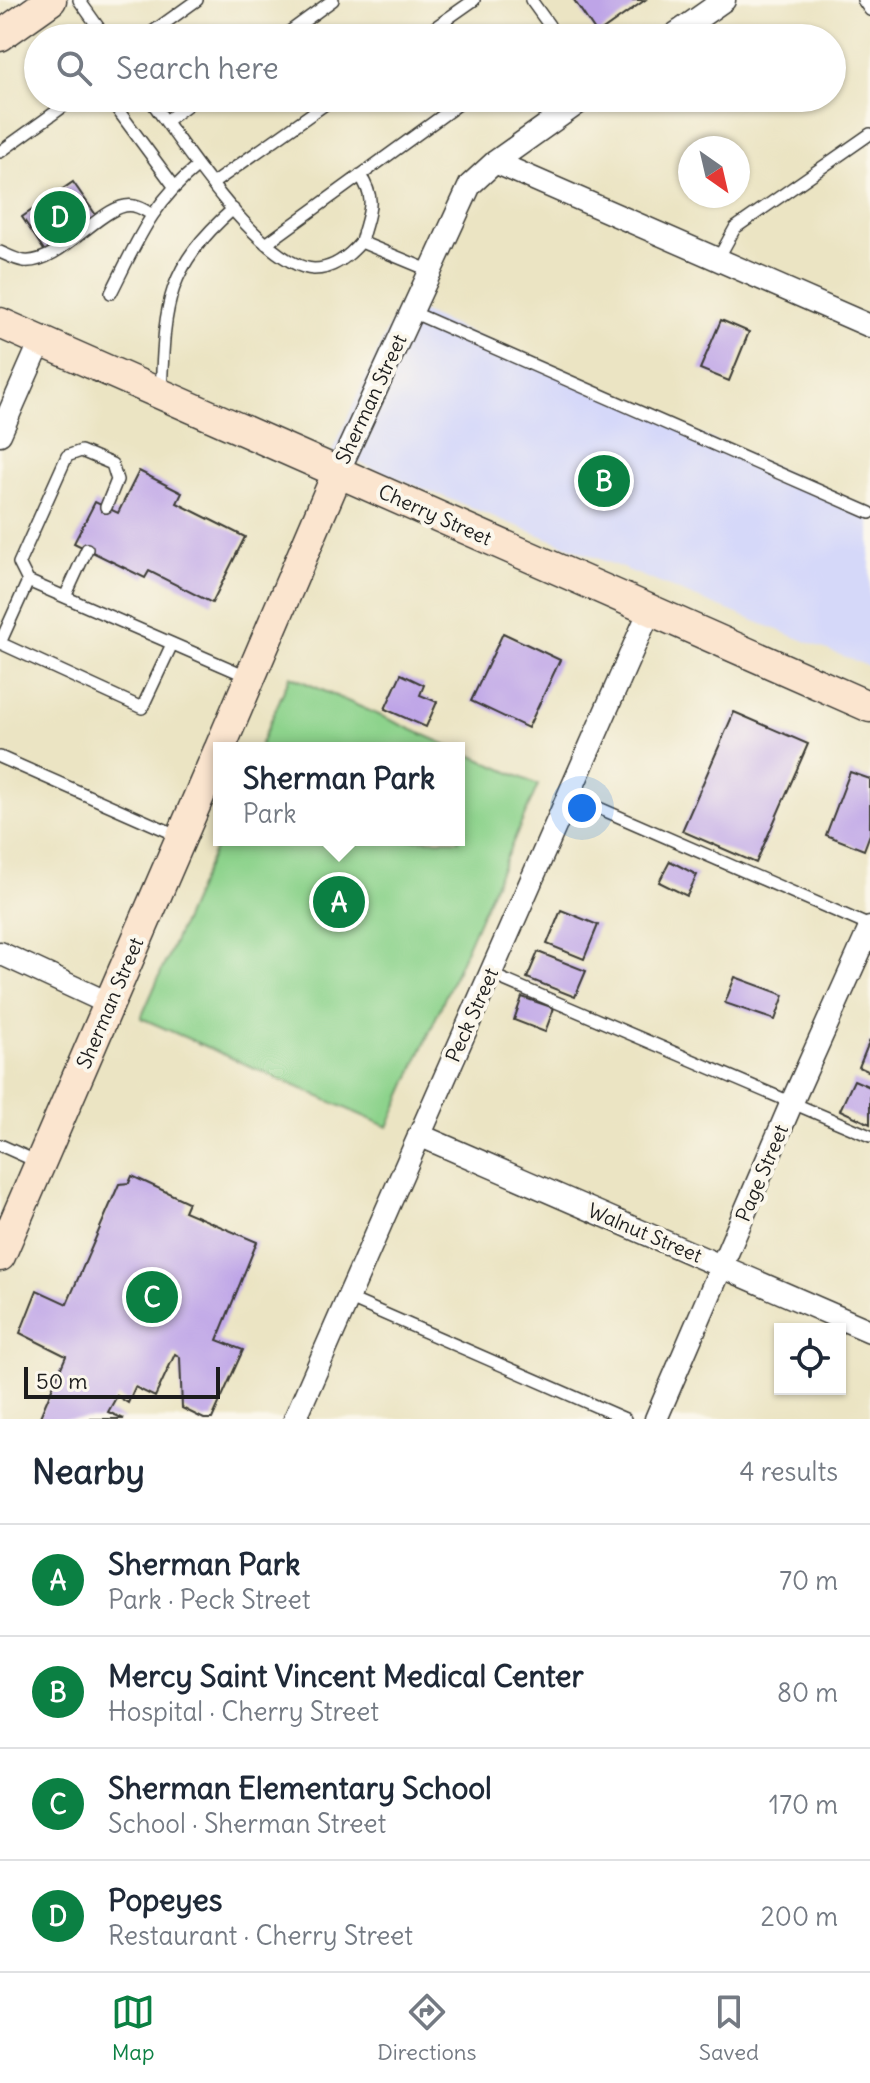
<!DOCTYPE html>
<meta charset="utf-8">
<style>
:root{--surface:#fff;--page:#f6f6f7;--text:#1f2937;--muted:#747a83;--line:#e0e1e3;--accent:#0b8043}
body{margin:0;font-family:Delius,sans-serif;background:var(--page);color:var(--text)}
.controls{position:absolute;right:24px;bottom:24px;display:grid;overflow:hidden;border-radius:0px;box-shadow:0 2px 6px #0004}
.controls button{width:72px;height:72px;display:grid;place-items:center;padding:0;border:0;border-bottom:2px solid var(--line);background:var(--surface);color:var(--text);font:40px sans-serif}
.compass{position:absolute;left:678px;top:136px;width:72px;height:72px;border-radius:50%;background:var(--surface);box-shadow:0 2px 6px #0004;rotate:146deg}
.scale{position:absolute;left:24px;bottom:20px;width:196px;box-sizing:border-box;padding-left:8px;border:4px solid #1c1c1c;border-top:0;font-size:22px;line-height:28px;white-space:nowrap;color:#1c1c1c;-webkit-text-stroke:6px #fbf7ec;paint-order:stroke}
.you{position:absolute;left:582px;top:808px;width:28px;height:28px;margin:-20px;border:6px solid #fff;border-radius:50%;background:#1a73e8;box-shadow:0 0 0 12px #1a73e833}
.badge{display:grid;place-items:center;width:52px;height:52px;border-radius:50%;background:var(--accent);color:#fff;font-size:26px;font-weight:700}
.pin{position:absolute;translate:-50% -50%;border:4px solid #fff;box-shadow:0 2px 8px #0006}
.popup{position:absolute;left:213px;top:742px;width:252px;height:104px;box-sizing:border-box;display:grid;place-content:center;border-radius:0px;background:var(--surface);filter:drop-shadow(0 2px 6px #0005);font-size:26px;white-space:nowrap;color:var(--muted)}
.popup b{font-size:30px;color:var(--text)}
.popup::after{content:'';position:absolute;left:50%;top:100%;margin-left:-16px;border:16px solid transparent;border-top-color:var(--surface)}
.list{margin:0;padding:0;list-style:none}
h2{display:flex;justify-content:space-between;align-items:center;height:104px;margin:0;padding:0 32px;font-size:34px}
h2 small{font-size:26px;font-weight:400;color:var(--muted)}
.list li{display:grid;grid-template-columns:52px 1fr auto;gap:24px;align-items:center;box-sizing:border-box;height:112px;padding:0 32px;border-top:2px solid var(--line)}
.list b{display:block;font-size:30px;white-space:nowrap}
.list p{margin:0;font-size:26px;white-space:nowrap;color:var(--muted)}
.list em{font-size:26px;font-style:normal;color:var(--muted)}
.icon{flex:none;width:44px;height:44px;fill:none;stroke:currentColor;stroke-width:2;stroke-linecap:round;stroke-linejoin:round}
.map{position:relative;flex:none;width:870px;height:1419px;overflow:hidden}
.search{position:absolute;background:var(--surface);box-shadow:0 2px 6px #0004;left:24px;right:24px;top:24px;height:88px;display:flex;align-items:center;gap:20px;box-sizing:border-box;padding:0 28px;border-radius:44px;color:var(--muted);font-size:30px}
.sheet{height:552px;background:var(--surface)}
nav{display:flex;justify-content:space-around;align-items:center;box-sizing:border-box;height:112px;border-top:2px solid var(--line);background:var(--surface);font-size:22px;color:var(--muted)}
nav a{display:grid;justify-items:center;gap:4px}
nav .on{color:var(--accent)}
.map>svg:first-child{display:block}
.built{fill:#d5d8f9}
.green{fill:#8dd38c;stroke:#547854;stroke-width:2}
.building{fill:#bea4e7}
.lines{fill:none;stroke-linecap:round;stroke-linejoin:round}
.lane-casing{stroke:#3b3a35;stroke-width:14}
.street-casing{stroke:#3b3a35;stroke-width:25}
.secondary-casing{stroke:#3b3a35;stroke-width:33}
.lane{stroke:#fff;stroke-width:11}
.street{stroke:#fff;stroke-width:22}
.secondary{stroke:#fbe5cf;stroke-width:30}
.labels{text-anchor:middle;stroke-width:8;stroke-linejoin:round;paint-order:stroke}
.street-label{font-size:20px;fill:#1c1c1c;stroke:#fbf7ec}
</style>
<div class="map">
<svg width="870" height="1419" viewBox="0 0 870 1419">
<rect width="100%" height="100%" fill="#fbf7ec"/>
<filter id="ink" filterUnits="userSpaceOnUse"><feTurbulence type="fractalNoise" baseFrequency=".0125" numOctaves="2"/><feDisplacementMap in="SourceGraphic" scale="16" xChannelSelector="R" yChannelSelector="G"/><feConvolveMatrix kernelMatrix="1 2 1 2 8 2 1 2 1" color-interpolation-filters="sRGB"/></filter>
<filter id="wash" filterUnits="userSpaceOnUse"><feTurbulence type="fractalNoise" baseFrequency=".006" numOctaves="4" result="noise"/><feDisplacementMap in="SourceGraphic" scale="32" xChannelSelector="R" yChannelSelector="G"/><feGaussianBlur stdDeviation="1.8" result="paint"/><feColorMatrix in="noise" values="0 0 0 0 0 0 0 0 0 0 0 0 0 0 0 0 0 1.4 0 .05"/><feComposite in="paint" operator="in"/></filter>
<g filter="url(#wash)">
<rect width="100%" height="100%" fill="#ebe4c3"/>
<path class="built" d="M400 302 870 509V667L332 452Z"/>
<path class="green" d="M290 676 454 748H259Z
M459 750 538 785 388 1127 141 1018 219 839 459 840Z"/>
<g id="blocks">
<path class="building" d="M574 0H645L597 34Z
M73 182 98 218 46 253 22 217Z
M721 320 749 332 729 381 700 369Z
M139 471 182 493 177 503 245 537 212 603 149 571 145 578 74 543 95 502 118 513Z
M503 633 560 660 528 728 471 701Z
M401 674 424 685 420 695 437 702 426 727 385 709Z
M734 712 808 744 756 863 682 831Z
M850 772 870 779V834L864 850 826 835Z
M670 861 697 875 687 896 659 882Z
M561 910 598 925 584 959 547 944Z
M538 952 586 971 575 997 527 978Z
M735 977 784 995 775 1020 725 1003Z
M522 997 554 1008 545 1032 514 1020Z
M870 1040V1072L859 1067Z
M854 1080 870 1087V1124L840 1110Z
M132 1176 188 1202 184 1211 257 1242 217 1340 243 1350 212 1419H204L182 1408 180 1357 175 1354 155 1397 135 1387 128 1403 117 1396 108 1412 124 1419H39L66 1356 20 1333 37 1290 67 1304 119 1184 129 1183Z"/>
</g>
</g>
<g filter="url(#ink)">
<use href="#blocks" fill-opacity="0" stroke="#3b3a35" stroke-width="2"/>
<g class="lines">
<g class="lane-casing">
<path id="lane" d="M79 0 106 38
M531 0 549 25 550 38
M863 0 870 10
M144 38 197 0
M281 38 333 0
M420 38 474 0
M109 98 174 186
M149 98C180 140 260 266 314 269 333 269 350 255 361 242L431 271
M166 121 197 98
M0 152 75 98
M360 175C378 202 368 213 361 242
M212 184 334 98
M266 244 467 98
M0 252C7 255 16 260 24 261 61 265 105 199 134 206 140 207 146 211 151 214
M718 259 735 228 870 134
M111 293C138 240 151 204 198 166
M412 312 870 513
M161 393C165 306 164 270 233 209
M28 581 19 563 67 456 81 451 112 464 117 480 106 507
M65 597 87 549
M0 643 28 581 249 677
M0 643 142 708 172 644
M0 757 179 836
M569 795 870 926
M490 974 870 1136
M0 1145 40 1163
M348 1298 625 1419"/>
</g>
<g class="street-casing">
<path id="street" d="M670 38 724 0
M495 162 870 326
M0 434 41 341
M338 472 470 185 495 162 585 98
M0 953 110 1004
M419 1135 870 1331
M295 1419 650 610
M656 1419 792 1102 870 928"/>
</g>
<g class="secondary-casing">
<path id="secondary" d="M0 36 51 0
M0 323 870 707
M220 748 338 472
M0 1256 219 750"/>
</g>
<use href="#lane" class="lane"/>
<use href="#street" class="street"/>
<use href="#secondary" class="secondary"/>
</g>
</g>
<g class="labels">
<g class="street-label">
<text transform="translate(371 399) rotate(-65)" y="7">Sherman Street</text>
<text transform="translate(435 515) rotate(24)" y="7">Cherry Street</text>
<text transform="translate(110 1003) rotate(-67)" y="7">Sherman Street</text>
<text transform="translate(472 1015) rotate(-66)" y="7">Peck Street</text>
<text transform="translate(762 1173) rotate(-67)" y="7">Page Street</text>
<text transform="translate(645 1233) rotate(23)" y="7">Walnut Street</text>
</g>
</g>
</svg>
<div class="controls">
<button><svg class="icon" aria-label="locate" viewBox="0 0 24 24"><circle cx="12" cy="12" r="6"/><path d="M12 2v4M12 18v4M2 12h4M18 12h4"/></svg></button>
</div>
<svg class="compass" viewBox="-18 -18 36 36"><path d="M0-13l5 13h-10z" fill="#e53935"/><path d="M0 13l5-13h-10z" fill="#747a83"/></svg>
<div class="scale">50 m</div>
<div class="you"></div>
<div class="pin badge" style="left:339px;top:902px">A</div>
<div class="popup"><b>Sherman Park</b>Park</div>
<div class="pin badge" style="left:604px;top:481px">B</div>
<div class="pin badge" style="left:152px;top:1297px">C</div>
<div class="pin badge" style="left:60px;top:217px">D</div>
<div class="search"><svg class="icon" aria-label="search" viewBox="0 0 24 24"><circle cx="10" cy="10" r="6"/><path d="M15 15l6 6"/></svg>Search here</div>
</div>
<section class="sheet">
<h2>Nearby<small>4 results</small></h2>
<ul class="list">
<li><span class="badge">A</span><div><b>Sherman Park</b><p>Park · Peck Street</p></div><em>70 m</em></li>
<li><span class="badge">B</span><div><b>Mercy Saint Vincent Medical Center</b><p>Hospital · Cherry Street</p></div><em>80 m</em></li>
<li><span class="badge">C</span><div><b>Sherman Elementary School</b><p>School · Sherman Street</p></div><em>170 m</em></li>
<li><span class="badge">D</span><div><b>Popeyes</b><p>Restaurant · Cherry Street</p></div><em>200 m</em></li>
</ul>
</section>
<nav>
<a class="on"><svg class="icon" aria-label="map" viewBox="0 0 24 24"><path d="M3 6l6-2 6 2 6-2v14l-6 2-6-2-6 2zM9 4v14M15 6v14"/></svg>Map</a>
<a><svg class="icon" aria-label="directions" viewBox="0 0 24 24"><path d="M12 3l9 9-9 9-9-9zM9 14v-3h6M13 9l2 2-2 2"/></svg>Directions</a>
<a><svg class="icon" aria-label="saved" viewBox="0 0 24 24"><path d="M7 4h10v16l-5-4-5 4z"/></svg>Saved</a>
</nav>
